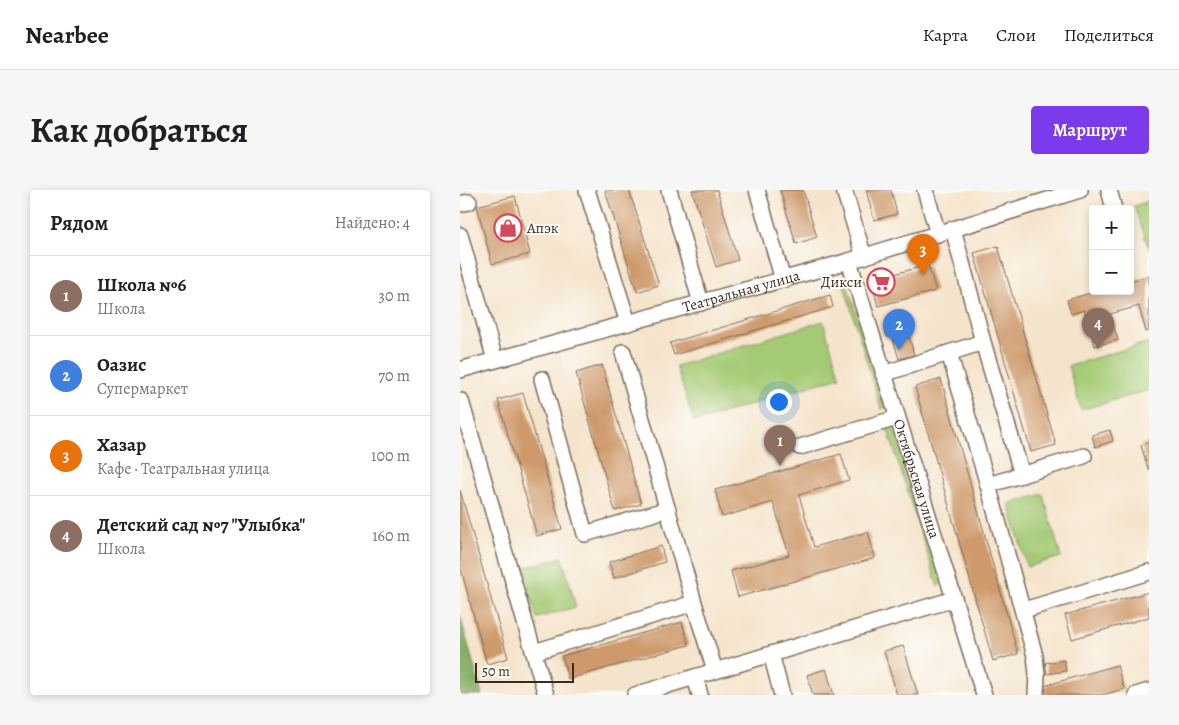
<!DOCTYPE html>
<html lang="ru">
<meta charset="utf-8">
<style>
:root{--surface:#fff;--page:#f6f6f6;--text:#202124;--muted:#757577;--line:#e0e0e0;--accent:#7c3aed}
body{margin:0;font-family:Alegreya,serif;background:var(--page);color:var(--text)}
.controls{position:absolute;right:15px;top:15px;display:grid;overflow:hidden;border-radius:5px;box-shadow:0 2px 8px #0003}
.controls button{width:45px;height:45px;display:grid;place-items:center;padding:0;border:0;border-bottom:1px solid var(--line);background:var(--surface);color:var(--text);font:25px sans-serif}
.scale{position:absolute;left:15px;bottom:12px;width:99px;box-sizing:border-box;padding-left:5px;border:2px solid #3b2a1e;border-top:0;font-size:14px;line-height:18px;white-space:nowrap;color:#3b2a1e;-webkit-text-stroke:4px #fdfcf7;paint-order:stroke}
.you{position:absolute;left:318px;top:211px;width:18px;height:18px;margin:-12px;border:4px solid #fff;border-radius:50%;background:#1a73e8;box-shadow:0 0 0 8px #1a73e833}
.badge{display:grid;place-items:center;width:32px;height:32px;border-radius:50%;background:var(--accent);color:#fff;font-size:16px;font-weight:700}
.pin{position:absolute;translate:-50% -41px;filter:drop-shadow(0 1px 2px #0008)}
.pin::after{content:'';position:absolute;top:26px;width:18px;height:15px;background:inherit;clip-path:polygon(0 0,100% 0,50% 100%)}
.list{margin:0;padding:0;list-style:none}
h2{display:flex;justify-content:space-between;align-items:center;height:65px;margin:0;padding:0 20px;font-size:21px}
h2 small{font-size:16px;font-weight:400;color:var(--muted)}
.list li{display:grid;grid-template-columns:32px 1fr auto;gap:15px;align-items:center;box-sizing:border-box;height:80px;padding:0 20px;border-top:1px solid var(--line)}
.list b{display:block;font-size:19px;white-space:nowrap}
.list p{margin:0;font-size:16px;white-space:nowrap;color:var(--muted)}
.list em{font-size:16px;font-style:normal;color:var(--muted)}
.map{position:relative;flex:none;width:689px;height:505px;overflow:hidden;border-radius:5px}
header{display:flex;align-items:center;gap:30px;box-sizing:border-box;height:70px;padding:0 25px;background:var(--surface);border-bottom:1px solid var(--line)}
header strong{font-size:24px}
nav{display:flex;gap:28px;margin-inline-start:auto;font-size:18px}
.intro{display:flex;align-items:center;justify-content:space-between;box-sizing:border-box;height:120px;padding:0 30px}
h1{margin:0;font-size:35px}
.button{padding:12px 22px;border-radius:5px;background:var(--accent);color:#fff;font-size:18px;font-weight:700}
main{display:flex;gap:30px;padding:0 30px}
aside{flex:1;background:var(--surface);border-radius:5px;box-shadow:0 2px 8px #0003}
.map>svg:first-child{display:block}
.green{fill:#a5ca74;stroke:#707a49}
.forest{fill:#84ae66;stroke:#606c42}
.building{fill:#ce9a6c}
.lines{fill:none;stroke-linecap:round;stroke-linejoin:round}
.minor-casing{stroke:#7c6b5b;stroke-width:18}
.minor{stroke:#fff;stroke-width:15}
.labels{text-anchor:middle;stroke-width:4;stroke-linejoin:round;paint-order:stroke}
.poi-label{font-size:15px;fill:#3b2a1e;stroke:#fdfcf7;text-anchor:start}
.street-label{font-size:15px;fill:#3b2a1e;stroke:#fdfcf7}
</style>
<header>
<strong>Nearbee</strong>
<nav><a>Карта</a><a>Слои</a><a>Поделиться</a></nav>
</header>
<div class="intro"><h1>Как добраться</h1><a class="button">Маршрут</a></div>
<main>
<aside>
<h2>Рядом<small>Найдено: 4</small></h2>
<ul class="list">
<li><span class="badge" style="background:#8d6e63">1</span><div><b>Школа №6</b><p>Школа</p></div><em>30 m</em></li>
<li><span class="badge" style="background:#3f7fe0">2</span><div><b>Оазис</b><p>Супермаркет</p></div><em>70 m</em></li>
<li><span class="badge" style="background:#e8710a">3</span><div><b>Хазар</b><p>Кафе · Театральная улица</p></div><em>100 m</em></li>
<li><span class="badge" style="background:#8d6e63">4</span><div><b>Детский сад №7 &quot;Улыбка&quot;</b><p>Школа</p></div><em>160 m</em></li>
</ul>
</aside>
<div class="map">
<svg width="689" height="505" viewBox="0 0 689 505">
<rect width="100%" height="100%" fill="#fdfcf7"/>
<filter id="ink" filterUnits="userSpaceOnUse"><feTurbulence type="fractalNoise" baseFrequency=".02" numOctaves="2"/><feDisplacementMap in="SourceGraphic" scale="10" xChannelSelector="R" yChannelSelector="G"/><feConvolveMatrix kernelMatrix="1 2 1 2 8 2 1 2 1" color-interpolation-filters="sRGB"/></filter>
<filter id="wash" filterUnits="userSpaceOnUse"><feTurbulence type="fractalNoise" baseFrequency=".0096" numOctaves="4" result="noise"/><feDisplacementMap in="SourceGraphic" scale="20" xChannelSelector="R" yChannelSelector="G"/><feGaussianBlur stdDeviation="1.12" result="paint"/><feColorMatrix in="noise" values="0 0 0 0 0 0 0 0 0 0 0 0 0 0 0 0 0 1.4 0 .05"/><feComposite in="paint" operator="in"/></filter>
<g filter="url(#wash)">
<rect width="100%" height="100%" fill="#f5e4cc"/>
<path class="green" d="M689 11V58L674 16Z
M386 91 427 217 421 219 383 92Z
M363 131 380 187 234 232 216 176Z
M689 152V200L621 220 608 176Z
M426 234 433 236 482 392 478 397Z
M583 304 601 367 567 377 549 314Z
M102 367 116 417 77 428 63 378Z"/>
<path class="forest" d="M0 425 22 505H0Z"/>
<g id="blocks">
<path class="building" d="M145 0H169L199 95 177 102Z
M232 0H257L278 70 256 77Z
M320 0H343L357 47 336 54Z
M406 0H431L437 24 414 30Z
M55 6 70 64 32 74 17 16Z
M538 56 596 255 571 262 514 63Z
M468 75 476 101 418 116 411 90Z
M689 86V141L686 142 679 116 650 124 658 150 635 156 624 120 611 124 607 110 637 101H670V91Z
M370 105 373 117 214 165 210 153Z
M430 139 432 143 447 139 454 165 439 169 432 146 427 147 425 140Z
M142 175 181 314 155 321 116 183Z
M481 189 558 464 533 471 455 197Z
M63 203 102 339 77 346 38 210Z
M650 240 653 251 635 257 632 245Z
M689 252V279H688L681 255Z
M381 264 389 290 339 305 354 357 408 342 415 368 278 407 271 381 329 365 313 312 262 327 255 300Z
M0 300 48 468 27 474 0 376Z
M201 356 205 372 154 388 149 372Z
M689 402V427L612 449 605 425Z
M222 432 229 455 108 489 102 466Z
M443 456 446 465 458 505H437L424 461Z
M604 470 606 481 587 484 585 473Z
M657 475 664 499 642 505H587L584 496Z
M366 479 374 505H353L347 485Z"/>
</g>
</g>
<g filter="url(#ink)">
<use href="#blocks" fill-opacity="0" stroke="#7c6b5b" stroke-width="1"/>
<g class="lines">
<g class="minor-casing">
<g id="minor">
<path d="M127 0 168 133"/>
<path d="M209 0 241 113"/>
<path d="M297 0 323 90"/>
<path d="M384 0 404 67"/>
<path d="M465 0 478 44"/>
<path d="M649 0 654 19"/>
<path d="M0 14 9 12"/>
<path d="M493 39 523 152 562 285"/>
<path d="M0 45 35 170"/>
<path id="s1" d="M389 71 524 505"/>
<path d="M163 162 234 413 255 481"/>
<path d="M489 163 528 295 575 466 577 484 576 505"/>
<path id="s2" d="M0 180 389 71 620 0"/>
<path d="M423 184 523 152"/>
<path d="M82 189 125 344 208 319"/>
<path d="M1 211 86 505"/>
<path d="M340 257 437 228"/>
<path d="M528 295 624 266"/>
<path d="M564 420 689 382"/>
<path d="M74 462 234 413"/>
<path d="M311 464 322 505"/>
<path d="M235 487 240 505"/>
<path d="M175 505 494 409"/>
<path d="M676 505 689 501"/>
</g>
</g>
<use href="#minor" class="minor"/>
</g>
</g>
<defs>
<g id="shop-ring" transform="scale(1.4375)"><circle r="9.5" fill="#fdfcf7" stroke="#d1495b" stroke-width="1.5"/><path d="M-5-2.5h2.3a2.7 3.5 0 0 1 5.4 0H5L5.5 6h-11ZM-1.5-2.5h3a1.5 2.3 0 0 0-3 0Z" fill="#d1495b"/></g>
<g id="supermarket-ring" transform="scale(1.4375)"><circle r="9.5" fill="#fdfcf7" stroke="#d1495b" stroke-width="1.5"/><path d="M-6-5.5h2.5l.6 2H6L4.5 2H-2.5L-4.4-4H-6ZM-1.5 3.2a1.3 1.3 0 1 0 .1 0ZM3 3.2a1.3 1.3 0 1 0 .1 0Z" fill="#d1495b"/></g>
</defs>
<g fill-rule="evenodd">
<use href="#shop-ring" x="48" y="38"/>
<use href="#supermarket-ring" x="421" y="92"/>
</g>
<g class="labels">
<g class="poi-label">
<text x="67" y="43">Апэк</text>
<text x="402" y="97" text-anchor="end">Дикси</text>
</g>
<g class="street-label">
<text dy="5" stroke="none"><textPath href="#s2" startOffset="292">Театральная улица</textPath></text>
<text dy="5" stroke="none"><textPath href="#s1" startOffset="228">Октябрьская улица</textPath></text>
</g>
</g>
</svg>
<div class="controls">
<button>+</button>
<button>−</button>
</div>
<div class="scale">50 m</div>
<div class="you"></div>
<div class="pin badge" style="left:320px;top:276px;background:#8d6e63">1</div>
<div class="pin badge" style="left:439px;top:160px;background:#3f7fe0">2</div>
<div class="pin badge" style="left:463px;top:85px;background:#e8710a">3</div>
<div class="pin badge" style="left:638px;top:159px;background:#8d6e63">4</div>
</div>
</main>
